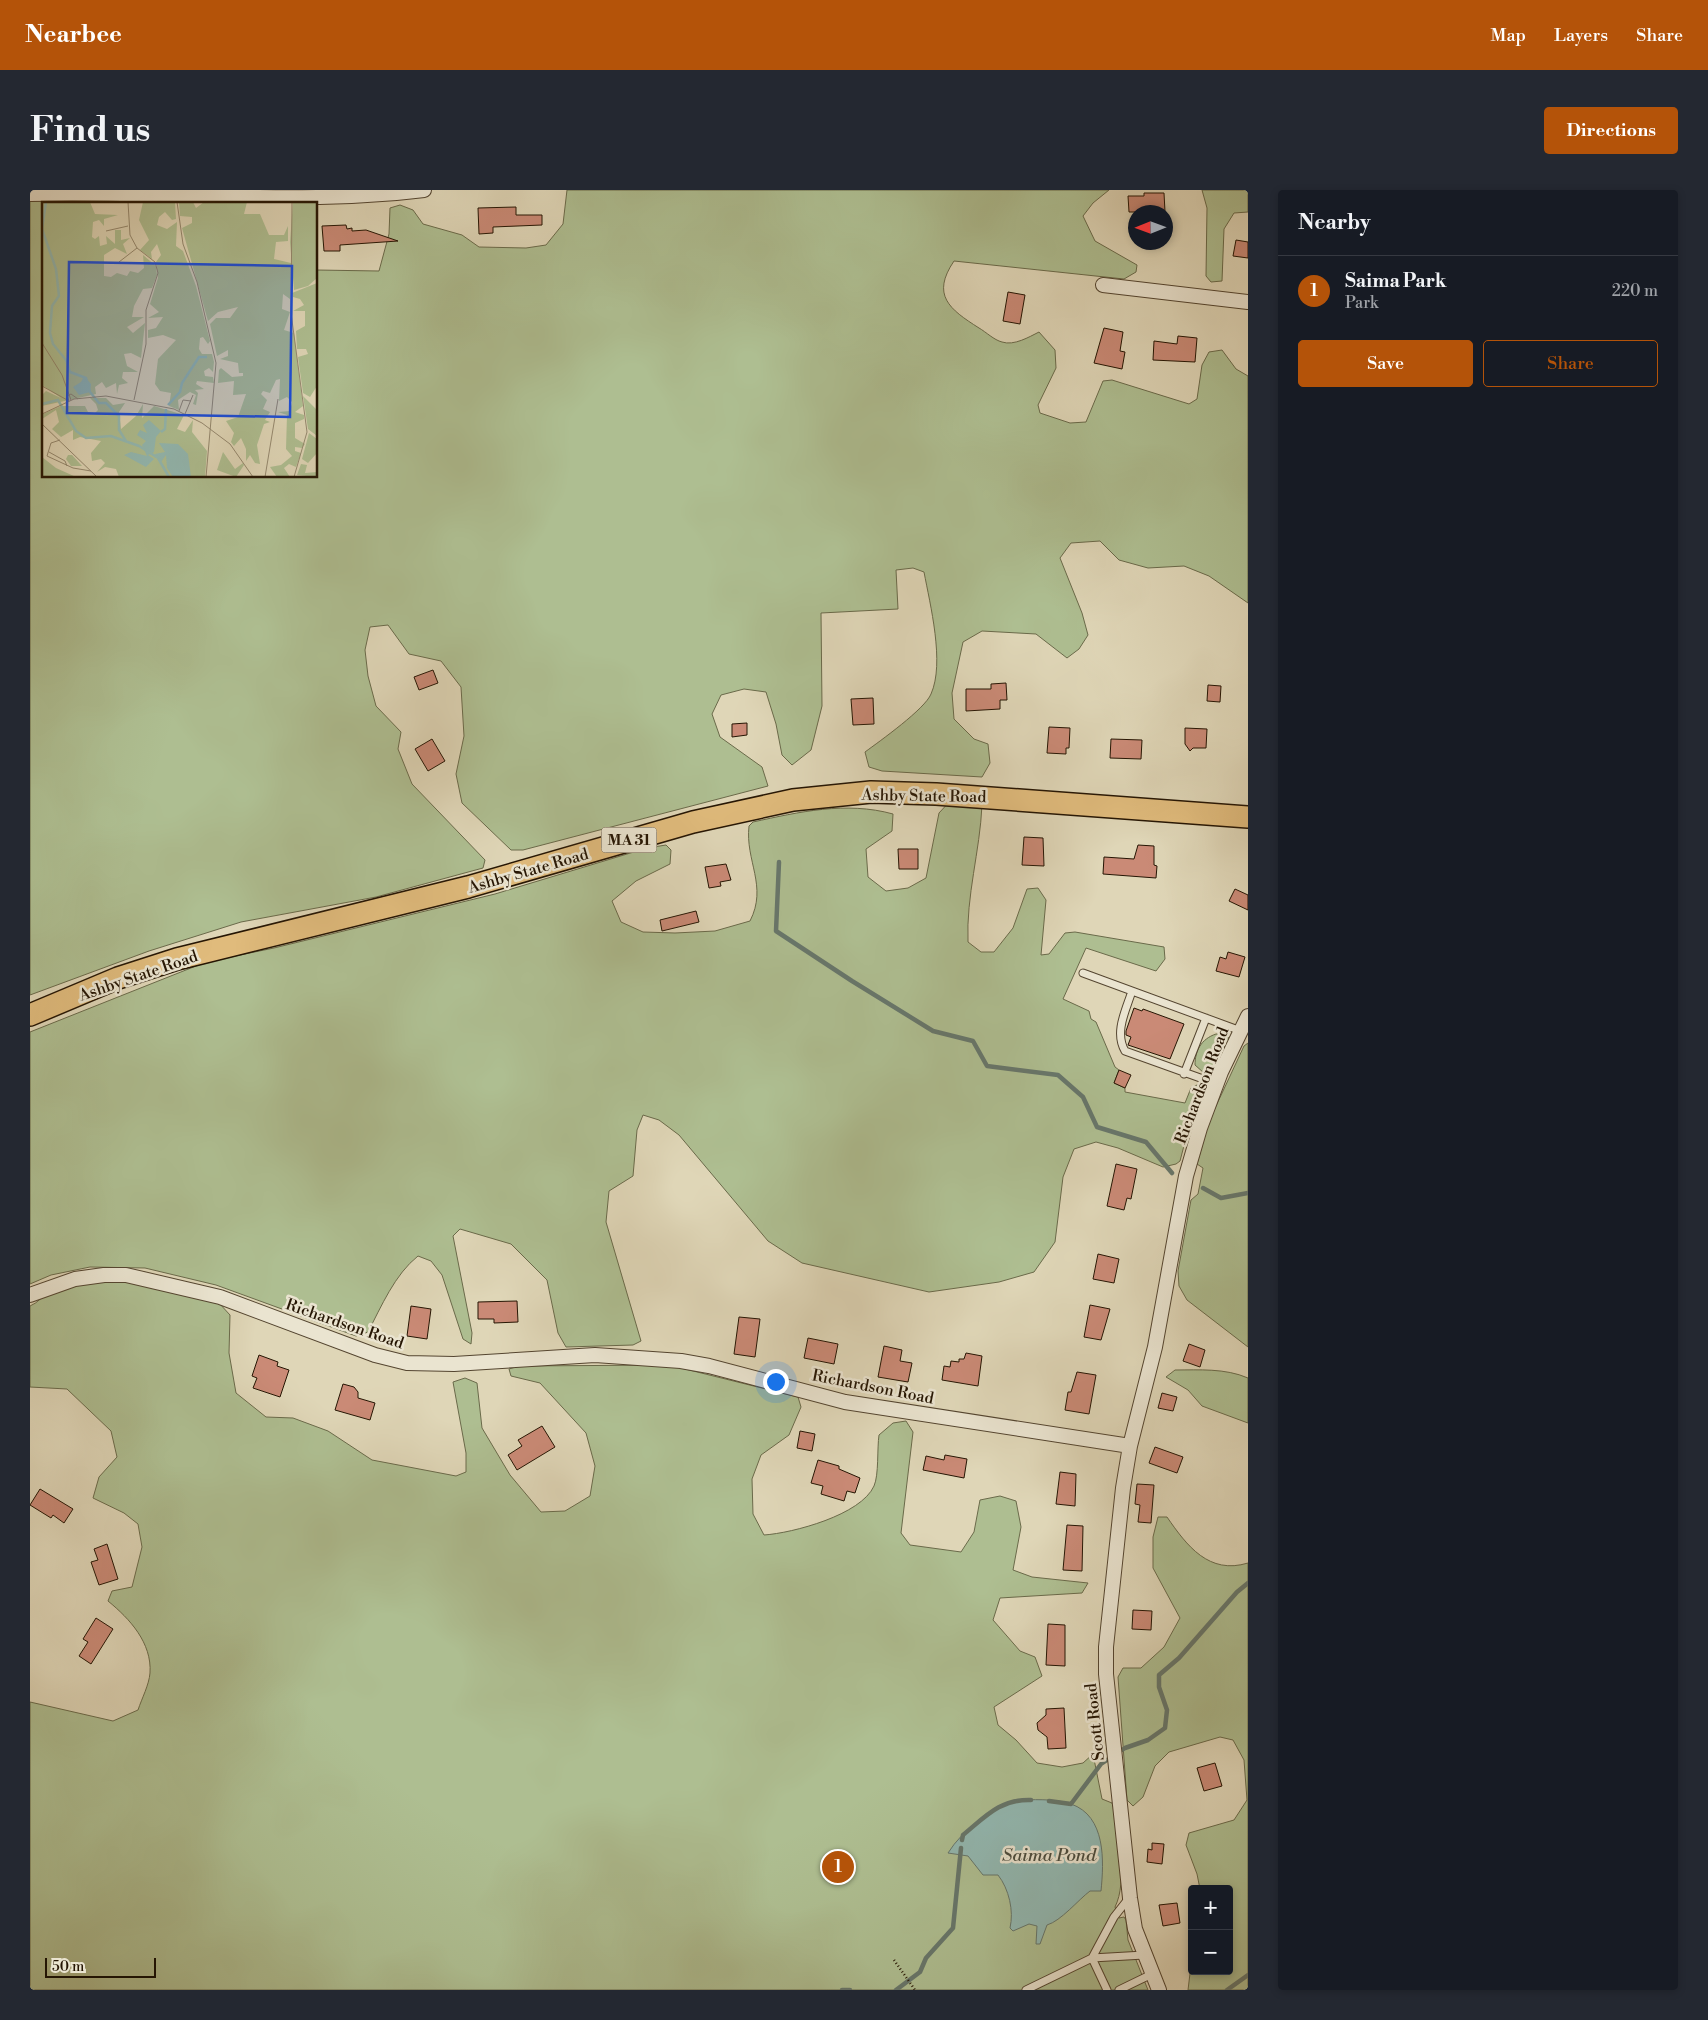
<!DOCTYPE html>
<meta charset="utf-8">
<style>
:root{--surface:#171b24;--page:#242831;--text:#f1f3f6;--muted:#9ea1a6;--line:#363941;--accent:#b45309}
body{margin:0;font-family:"Libre Bodoni",serif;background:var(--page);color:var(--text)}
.controls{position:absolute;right:15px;bottom:15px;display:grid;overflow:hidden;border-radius:5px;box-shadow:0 2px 8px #0003}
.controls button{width:45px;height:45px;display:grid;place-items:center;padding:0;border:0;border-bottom:1px solid var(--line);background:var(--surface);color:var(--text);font:25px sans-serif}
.compass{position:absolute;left:1098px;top:15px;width:45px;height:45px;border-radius:50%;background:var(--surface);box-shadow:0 2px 8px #0003;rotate:269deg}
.scale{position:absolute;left:15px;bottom:12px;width:111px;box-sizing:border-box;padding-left:5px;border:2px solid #251503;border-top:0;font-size:14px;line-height:18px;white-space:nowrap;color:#251503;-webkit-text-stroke:4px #eae4d0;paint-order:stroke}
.you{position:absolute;left:745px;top:1191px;width:18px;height:18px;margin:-12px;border:4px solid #fff;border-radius:50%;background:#1a73e8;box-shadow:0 0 0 8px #1a73e833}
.badge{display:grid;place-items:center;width:32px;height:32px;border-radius:50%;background:var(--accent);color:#fff;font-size:16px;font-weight:700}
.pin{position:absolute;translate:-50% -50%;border:2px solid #fff;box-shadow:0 1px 5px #0006}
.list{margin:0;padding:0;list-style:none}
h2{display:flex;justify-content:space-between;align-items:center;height:65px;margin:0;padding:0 20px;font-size:21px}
h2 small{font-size:16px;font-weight:400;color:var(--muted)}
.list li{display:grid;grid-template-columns:32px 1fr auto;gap:15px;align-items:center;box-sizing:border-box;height:70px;padding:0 20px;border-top:1px solid var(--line)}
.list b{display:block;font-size:19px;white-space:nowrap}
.list p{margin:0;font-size:16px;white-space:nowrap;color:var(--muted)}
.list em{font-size:16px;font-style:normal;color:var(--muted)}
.actions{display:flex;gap:10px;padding:15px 20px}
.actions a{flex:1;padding:11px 0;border:1px solid var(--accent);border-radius:5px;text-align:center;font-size:18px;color:var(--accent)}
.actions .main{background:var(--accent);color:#fff}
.map{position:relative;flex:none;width:1218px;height:1800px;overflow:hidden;border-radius:5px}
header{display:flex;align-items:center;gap:30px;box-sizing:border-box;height:70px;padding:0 25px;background:var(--accent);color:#fff}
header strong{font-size:24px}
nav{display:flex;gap:28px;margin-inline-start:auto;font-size:18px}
.intro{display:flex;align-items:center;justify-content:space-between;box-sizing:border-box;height:120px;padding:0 30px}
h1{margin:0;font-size:35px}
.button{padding:12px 22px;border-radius:5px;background:var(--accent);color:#fff;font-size:18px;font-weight:700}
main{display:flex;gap:30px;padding:0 30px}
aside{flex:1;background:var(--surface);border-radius:5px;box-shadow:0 2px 8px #0003}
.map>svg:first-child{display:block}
.green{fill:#aebe91;stroke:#6a6a4a}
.water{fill:#93b9b2;stroke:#67776c}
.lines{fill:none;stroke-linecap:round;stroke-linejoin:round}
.stream{stroke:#67776c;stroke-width:4.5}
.building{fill:#ca8a76;stroke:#251503}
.service-casing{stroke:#544530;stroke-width:9}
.minor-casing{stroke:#544530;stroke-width:16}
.primary-casing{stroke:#251503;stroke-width:24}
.path{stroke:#251503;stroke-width:2.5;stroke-dasharray:1 2.5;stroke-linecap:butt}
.service{stroke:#eae4d0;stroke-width:7}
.minor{stroke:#eae4d0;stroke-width:14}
.primary{stroke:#e0bb7c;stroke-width:21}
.labels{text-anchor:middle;stroke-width:5;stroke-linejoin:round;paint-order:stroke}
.shield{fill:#eae4d0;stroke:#605340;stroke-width:1}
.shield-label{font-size:15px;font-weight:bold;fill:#251503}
.street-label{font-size:16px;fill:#251503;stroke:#eae4d0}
.water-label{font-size:18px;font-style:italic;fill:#4c4e40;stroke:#eae4d0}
.inset-river{fill:none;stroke:#93b9b2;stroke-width:2.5}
.inset-road{fill:none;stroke:#95896f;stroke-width:1}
.view{fill:#1d4ed8;fill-opacity:0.15;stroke:#1d4ed8;stroke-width:2.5}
.inset-edge{fill:none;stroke:#251503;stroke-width:2.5}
</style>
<header>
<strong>Nearbee</strong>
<nav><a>Map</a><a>Layers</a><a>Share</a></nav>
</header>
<div class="intro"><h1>Find us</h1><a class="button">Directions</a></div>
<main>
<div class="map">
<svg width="1218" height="1800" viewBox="0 0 1218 1800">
<rect width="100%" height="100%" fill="#dfd6b7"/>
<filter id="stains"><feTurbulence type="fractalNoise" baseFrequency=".004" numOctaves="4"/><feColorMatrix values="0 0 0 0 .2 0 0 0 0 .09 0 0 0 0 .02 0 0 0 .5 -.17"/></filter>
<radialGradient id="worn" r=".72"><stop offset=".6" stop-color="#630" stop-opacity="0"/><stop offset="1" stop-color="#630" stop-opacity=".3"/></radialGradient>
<path class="green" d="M537 0H1079L1063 13 1053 26 1065 51 1107 75 1106 82 1094 89 924 71C901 105 919 119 949 138 956 142 964 150 972 152 984 156 999 147 1009 142L1025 160 1026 178 1008 215 1010 223 1040 233 1056 232 1073 191 1082 190 1159 214 1167 209 1172 175 1179 162 1192 160 1206 179 1218 186V413L1179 386 1154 376 1118 378 1089 370 1070 351 1041 353 1030 368 1052 423 1058 445 1049 459 1037 468 1006 444 952 441 933 452 922 503 924 529 944 549 958 554 960 573 952 587 852 581 839 577 835 562C850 551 895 519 901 504 915 473 900 414 894 382L883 378 866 380 868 419 791 423 792 516 781 560 762 575 752 565 746 534 736 502 714 499 691 505 682 524 690 547 732 577 738 596 493 660H481L432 613 426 584 434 546 431 497 411 471 379 464 358 435 340 437 335 460 338 486 346 516 371 542 368 559 382 594 455 670 453 678 346 707 211 732 119 761 0 805V11L62 5 262 14H14V286H286V80L349 81 359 44 360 18 370 15 383 20 393 34 432 45 449 57 496 58 516 55 533 34Z
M1172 0H1218V22L1204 23 1194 39 1192 91 1181 92 1176 86 1177 18Z
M922 609 952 615C950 661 936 706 938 752L951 762H964L983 738 997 699 1008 698 1016 710 1011 765 1019 764 1035 743 1045 742 1134 757 1135 769 1126 781 1056 758 1033 809 1059 821 1061 829 1066 832 1085 877 1089 880 1084 893 1095 898V902L1155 913 1161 898 1167 895 1176 897 1157 944 1150 971 1146 974 1133 977 1088 958 1066 952 1044 959 1033 987 1025 1052 1004 1082 969 1092 899 1102 772 1073 738 1051 649 945 629 930 613 925 607 940 603 986 579 1001 576 1032 611 1151 603 1155 536 1157 528 1143 517 1090 481 1054 430 1039 423 1046 442 1143 441 1154 433 1149 412 1085 401 1071 388 1066C365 1084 351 1117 338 1142L326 1146 186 1095 115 1078 60 1077 21 1085 0 1094V842L176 772 244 758 465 704 617 658 636 655 641 660 640 674 606 691 582 711 591 732 613 742 645 743 685 741 720 731C738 696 715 671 719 636L723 632C769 622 816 611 863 624L862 641 836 659 838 687 856 701 878 698 896 688 909 623Z
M1186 844H1192L1199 848 1182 884 1174 883 1165 875C1165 861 1171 849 1186 844Z
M1218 853V1157L1157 1110 1149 1096 1148 1081 1161 1010 1168 1004 1173 978 1167 974 1179 931 1214 856Z
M93 1090 189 1113 200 1125 199 1163 206 1203 236 1227 263 1228 298 1241 342 1270 426 1286 436 1282V1263L423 1192 435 1188 447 1193 452 1238 480 1285 511 1322 535 1321 560 1306 565 1276 556 1243 510 1193 481 1186 479 1179 489 1176 639 1175 768 1207 771 1217 759 1245 731 1265 722 1289 723 1324 734 1345C763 1343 831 1325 844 1296 849 1285 847 1258 849 1245L863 1233 876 1231 883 1242 871 1343 880 1355 931 1362 944 1342 950 1310 970 1306 986 1311 991 1337 983 1380 1002 1387 1058 1393 1052 1403 970 1408 963 1430 990 1461 1005 1467 1012 1486 964 1517 968 1535 986 1550 1007 1573 1032 1577 1053 1573 1063 1564 1072 1609 1082 1613 1084 1619C1087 1648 1098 1691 1085 1717L1089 1728 1094 1727 1096 1730 1098 1750 1118 1800H0V1512L83 1531 108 1520C112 1508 119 1495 120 1483 122 1453 100 1429 78 1411L82 1401 102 1397 112 1357 108 1334 94 1323 63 1308 69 1287 87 1267 81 1241 37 1199 0 1197V1116C8 1113 12 1106 19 1102 38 1092 72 1091 93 1090Z
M1145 1180C1169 1180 1195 1178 1218 1188V1233L1172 1216 1158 1200 1136 1187Z
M1128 1327H1137C1157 1356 1179 1385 1218 1373V1800H1158L1162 1767V1781H1199V1699H1170L1167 1684 1156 1655 1159 1643 1204 1630 1217 1610 1214 1570 1203 1550 1190 1547 1139 1562 1125 1576 1113 1607 1103 1616 1097 1610 1088 1487 1093 1478H1111L1134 1457 1150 1428 1123 1378V1347Z"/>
<path class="water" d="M984 1610C1002 1610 1024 1608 1041 1614 1076 1626 1074 1671 1071 1701H1060C1048 1710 1031 1731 1017 1735L1010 1754H1006L1007 1736 999 1734 983 1741 980 1738C984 1721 979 1699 968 1685H953L938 1666 918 1663C933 1639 959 1622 984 1610Z"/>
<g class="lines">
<path class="stream" d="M749 672 746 741 822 791 903 841 943 851 957 876 1028 885 1053 907 1067 937 1116 952 1142 983
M1173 998 1191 1008 1218 1003
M1019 1611 1041 1614 1071 1574 1095 1558 1118 1550 1135 1538 1137 1520 1129 1497V1485L1149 1468 1207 1402 1218 1393
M932 1650 933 1645C956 1626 970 1609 1001 1610
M812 1800H820
M866 1800 890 1782 896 1768 923 1738 931 1658
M1197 1800 1218 1785"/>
</g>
<path class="building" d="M1114 3H1134L1135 22H1099L1098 6H1114Z
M486 17V25H512V35L463 37V43L449 44 448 18Z
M316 35 317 39 322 38V41L336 40 368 51 310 55V61H294L292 36Z
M1206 50 1218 52V68L1203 66Z
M978 102 995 105 990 134 973 131Z
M1074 138 1093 142 1090 161 1095 162 1092 179 1064 173Z
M1148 146 1167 148 1165 172 1123 170 1124 151 1147 154Z
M403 480 408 493 389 500 384 487Z
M976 493 977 510H970V519L936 521V499H961V494Z
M1178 495 1191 496 1190 512 1177 511Z
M843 508 844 534 823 535 821 509Z
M717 533V545L702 547V534Z
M1019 537 1040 538 1039 558H1036V564L1017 563Z
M1155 538 1177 539 1176 558H1163L1160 561 1155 554Z
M402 549 415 571 398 581 385 559Z
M1081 549 1112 550 1111 569 1080 568Z
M994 647 1013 648 1014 676 992 675Z
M1108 655 1124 656V675L1127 676 1126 688 1073 684 1074 667 1104 669Z
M868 659H888V679H869Z
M696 674 701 690 690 692 691 696 679 698 675 677Z
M1205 699 1218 705V720L1199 711Z
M666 721 669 732 632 741 630 730Z
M1198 762 1215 767 1209 787 1186 781 1190 767 1196 769Z
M1104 818 1112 821 1113 819 1154 834 1140 869 1098 855 1101 847 1096 845V841Z
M1089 880 1101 885 1095 898 1084 893Z
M1086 974 1107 979 1101 1009 1097 1008 1094 1020 1077 1016Z
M1068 1064 1089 1069 1084 1093 1063 1089Z
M487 1111 488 1132 464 1133V1129H448V1112Z
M1060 1115 1080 1119 1071 1150 1054 1147Z
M381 1116 401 1119 397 1149 377 1146Z
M709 1127 730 1129 725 1167 704 1164Z
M778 1148 808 1154 804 1174 774 1168Z
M1159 1154 1175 1160 1170 1177 1153 1171Z
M854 1156 872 1160 870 1171 882 1173 878 1192 848 1187Z
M936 1163 952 1166 948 1196 912 1190 914 1176 920 1177 921 1171 929 1172V1169H934Z
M229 1165 248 1172 247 1176 259 1180 250 1207 223 1198 227 1188 222 1186Z
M1047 1182 1066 1185 1059 1224 1035 1220 1038 1202H1041Z
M313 1194 324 1197 328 1202V1208L345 1213 340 1230 305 1220Z
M1132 1203 1147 1207 1143 1221 1128 1218Z
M512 1236 525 1257 487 1280 478 1265 492 1256 488 1250Z
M770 1241 785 1244 782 1261 767 1258Z
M1125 1257 1153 1267 1147 1283 1119 1273Z
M915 1265 937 1269 934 1288 893 1280 896 1266 914 1270Z
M788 1270 809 1276V1279L830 1288 825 1303 817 1301 814 1311 791 1304 793 1296 781 1293Z
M1030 1282 1046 1284 1045 1316 1026 1314Z
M1107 1294 1124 1295 1121 1333 1108 1332 1110 1315 1105 1314Z
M10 1299 43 1319 34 1333 23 1325 21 1328 0 1315Z
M1037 1335 1053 1336 1052 1381 1033 1380Z
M77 1354 88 1389 69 1395 61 1372 68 1370 64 1359Z
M1103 1420 1122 1421 1121 1440 1102 1439Z
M66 1428 83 1439 61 1474 49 1466 58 1452 53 1449Z
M1018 1434 1035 1435V1476L1016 1475Z
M1034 1518 1036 1558 1018 1559 1017 1547 1008 1540 1007 1533 1016 1525V1519Z
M1185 1573 1192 1596 1174 1601 1167 1578Z
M1122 1653 1134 1654 1132 1674 1117 1672 1118 1659 1122 1660Z
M1147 1713 1150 1733 1133 1736 1129 1715Z"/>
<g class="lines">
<g class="service-casing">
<path id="service" d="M1053 783 1211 841
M1102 801C1096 820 1084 842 1095 861L1187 894
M1154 884 1176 828
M996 1800 1062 1768 1114 1765
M1077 1800 1062 1768 1084 1727 1099 1708
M1089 1800 1122 1784"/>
</g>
<g class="minor-casing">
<path id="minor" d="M0 4C131 0 263 16 394 0
M1073 95 1218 112
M0 1105 45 1089 74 1085H96L190 1107 345 1165 377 1173 424 1174 565 1165 651 1171 679 1176 815 1212 1100 1256
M1129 1800 1105 1739 1100 1708 1076 1484V1457L1093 1298 1100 1256 1125 1157 1156 986 1170 938 1191 882 1218 826"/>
</g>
<g class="primary-casing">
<path id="primary" d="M0 825 88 788 147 769 438 697 663 632 763 610 841 602 906 604 1218 627"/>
</g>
<path class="path" d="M864 1770 885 1800"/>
<use href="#service" class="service"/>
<use href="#minor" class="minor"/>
<use href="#primary" class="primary"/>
</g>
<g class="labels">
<rect class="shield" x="571.5" y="637.5" width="55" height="25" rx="4"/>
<g class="shield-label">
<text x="599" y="655">MA 31</text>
</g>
<g class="street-label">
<text transform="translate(894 605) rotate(1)" y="6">Ashby State Road</text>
<text transform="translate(498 680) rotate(-16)" y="6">Ashby State Road</text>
<text transform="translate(108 785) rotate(-19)" y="6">Ashby State Road</text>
<text transform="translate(1171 895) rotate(-69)" y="6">Richardson Road</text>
<text transform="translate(315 1133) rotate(19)" y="6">Richardson Road</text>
<text transform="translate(843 1196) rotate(11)" y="6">Richardson Road</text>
<text transform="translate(1064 1532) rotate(-96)" y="6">Scott Road</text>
</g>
<g class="water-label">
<text x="1019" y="1671">Saima Pond</text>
</g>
</g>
<g transform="translate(12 12)">
<rect width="275" height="275" fill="#dfd6b7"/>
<path d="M0 0H48L53 12 76 13 62 17V24L57 18 51 20 50 35 53 37 57 34 58 44 65 42 64 34 73 42V28H79V38L88 36 81 42 85 52 73 46 62 53V74L69 75 75 71 85 74 88 69 96 71 102 66 101 53 114 64 115 73 110 86 101 87 92 104 90 115H102L85 125 91 131 103 121 99 156 89 151 82 152 85 164 96 170H81L80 176 86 181 77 183 75 192 74 181 64 186 60 180 53 185 54 192 0 204V193L4 189 19 196 0 183ZM101 0H133L134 17 130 18 123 10 117 15 115 23 125 27 135 20 134 44 141 49 154 84 168 139 166 142 161 135 158 136 157 147 160 152H170L172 160 171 170 167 166 162 169 163 174 171 175 172 181 155 179 154 182 162 187 153 188 156 191 154 203 151 202 154 193 148 190 136 198 137 208 127 204 129 191 118 189 113 182 116 157 134 138 121 133 106 136V128L114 126 121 115 106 116 117 110 108 102 116 76 114 60 119 53 115 42 109 50 110 57 98 48 107 38 97 18ZM137 0H151L154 6 162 0H205L202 12H218L227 33H242L246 24V39L234 40 232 57 249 61 248 97 241 92 240 107 248 110 242 128 252 131 261 204 253 210 262 213V217L253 221V236L263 242 260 246 253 245V249L259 251 254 265 247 262 242 266 248 275H235L228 265 239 263 250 254 244 247 245 213 236 210 248 209 250 200 245 195 237 199 238 177 234 178 228 191 221 189 219 192 225 198 221 207 228 210 223 218 228 220 222 222 215 243 218 262 213 261 208 253 204 259V247L199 236 192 244 189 240 192 231 184 219 196 215 204 192 191 193 192 179 176 181 177 168 179 166 190 175 201 174V171H197L196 161 178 157 186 154V148L175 154 168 122 174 116H188L196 105 176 110 166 119 140 26 150 21V15L138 14ZM251 0H275V76L266 84 252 88 248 40ZM275 81V184L268 195 261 191 256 155 266 152 264 147H255L254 129 263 124V109H251L262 103 258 97 251 95 250 91ZM261 194 275 208V234L266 227ZM48 196H64L71 203 83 201 77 210 79 227 94 214 101 202 100 216 112 204 142 213 135 227 143 230 151 218 150 230 165 249 163 275H77L74 267 63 265 55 270 63 261 59 257 50 259 49 251 59 239 38 235 31 238V228L19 235 10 227 17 220 14 208 0 217 1 212 19 204H43L46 210 53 211 56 208 54 202ZM267 231 275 237V251L266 261 260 257ZM181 250 193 267 201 261 202 263 194 275 175 268ZM26 253H30L40 264H29L24 257ZM0 255 14 266 34 275H0ZM259 262 265 263 263 271 275 270V275L255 273Z" fill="#aebe91"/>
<path d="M42 174 49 182 48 190 37 193 31 185 39 180ZM107 218 119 229 114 235 112 250 106 253 112 257 104 265 82 253 89 250 105 254 100 243 104 239 95 233 98 228 105 231 101 223ZM117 241 136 242 146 252 149 275H131L125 266 124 253 119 260 113 252 123 250Z" fill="#93b9b2"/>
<path class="inset-river" d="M0 27 14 67 17 94 10 104 8 131 11 142 24 158 28 170 44 176 48 190 57 201H64L77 214V228L84 239M0 27 4 0M0 202 16 198 34 229 44 236 69 234 97 244 116 256 127 275M126 203 138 190 140 181 157 155H165M119 230 123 227 124 207"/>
<path class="inset-road" d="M86 0 88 33 95 46 113 60 116 71 104 108V142L92 198M135 0 141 42 155 80 174 161 164 275M250 0 249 111 265 230 252 275M64 29 86 24M77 60 95 46M0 141 20 173 29 198M0 184 27 199 25 194 29 192 36 197M137 209 141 198 149 199M0 212 32 197 64 194 132 207 160 221 188 242 211 275M143 212 151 193M0 222 55 275M18 238 9 241 5 254 31 266 49 269M7 250 23 259 25 264M223 275 236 197"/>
<path class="view" d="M27 60 250 64 248 215 25 211Z"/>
<rect width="275" height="275" class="inset-edge"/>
</g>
<rect width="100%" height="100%" filter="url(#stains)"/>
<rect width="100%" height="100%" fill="url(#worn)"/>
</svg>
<div class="controls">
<button>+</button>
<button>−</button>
</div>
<svg class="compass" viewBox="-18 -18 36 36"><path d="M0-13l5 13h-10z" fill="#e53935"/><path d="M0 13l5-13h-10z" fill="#9ea1a6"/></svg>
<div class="scale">50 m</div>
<div class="you"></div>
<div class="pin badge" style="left:808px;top:1677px">1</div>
</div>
<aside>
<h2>Nearby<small></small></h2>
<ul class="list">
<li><span class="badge">1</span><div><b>Saima Park</b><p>Park</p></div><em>220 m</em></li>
</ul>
<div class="actions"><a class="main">Save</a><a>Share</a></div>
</aside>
</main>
